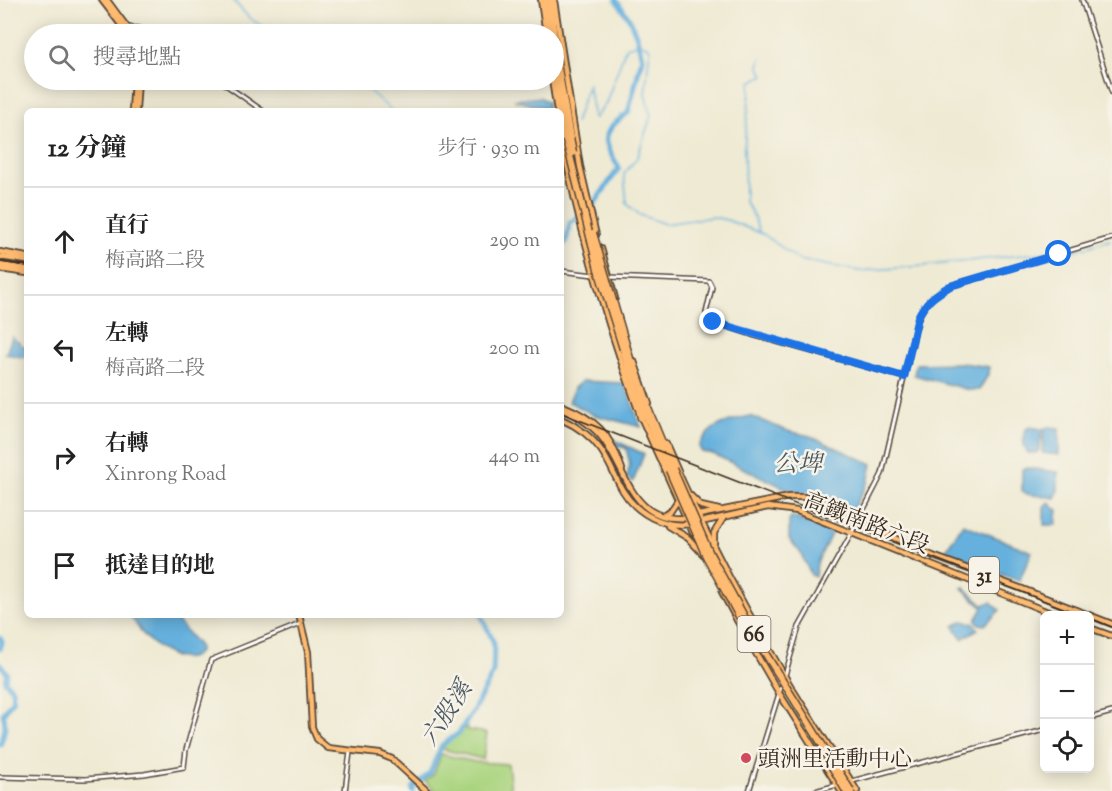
<!DOCTYPE html>
<html lang="zh-TW">
<meta charset="utf-8">
<style>
:root{--surface:#fff;--page:#f2f2f2;--text:#222;--muted:#767676;--line:#e0e0e0}
body{margin:0;font-family:"Sorts Mill Goudy","Noto Serif TC",serif;background:var(--page);color:var(--text)}
.controls{position:absolute;right:18px;bottom:18px;display:grid;overflow:hidden;border-radius:9px;box-shadow:0 3px 15px #0003}
.controls button{width:54px;height:54px;display:grid;place-items:center;padding:0;border:0;border-bottom:2px solid var(--line);background:var(--surface);color:var(--text);font:30px sans-serif}
.stop{position:absolute;width:18px;height:18px;margin:-14px;border:4px solid #1a73e8;border-radius:50%;background:#fff}
.stop.end{background:#1a73e8;border-color:#fff;box-shadow:0 2px 6px #0008}
.list{margin:0;padding:0;list-style:none}
h2{display:flex;justify-content:space-between;align-items:center;height:78px;margin:0;padding:0 24px;font-size:26px}
h2 small{font-size:20px;font-weight:400;color:var(--muted)}
.list li{display:grid;grid-template-columns:39px 1fr auto;gap:18px;align-items:center;box-sizing:border-box;height:108px;padding:0 24px;border-top:2px solid var(--line)}
.list b{display:block;font-size:22px;white-space:nowrap}
.list p{margin:0;font-size:20px;white-space:nowrap;color:var(--muted)}
.list em{font-size:20px;font-style:normal;color:var(--muted)}
.icon{flex:none;width:33px;height:33px;fill:none;stroke:currentColor;stroke-width:2;stroke-linecap:round;stroke-linejoin:round}
.map{position:relative;flex:none;width:1112px;height:791px;overflow:hidden}
.search{position:absolute;background:var(--surface);box-shadow:0 3px 15px #0003;left:24px;top:24px;width:540px;height:66px;display:flex;align-items:center;gap:15px;box-sizing:border-box;padding:0 21px;border-radius:33px;color:var(--muted);font-size:22px}
.panel{position:absolute;background:var(--surface);box-shadow:0 3px 15px #0003;left:24px;top:108px;width:540px;height:510px;border-radius:9px}
.map>svg:first-child{display:block}
.green{fill:#aad47f;stroke:#727f4e;stroke-width:1.5}
.water{fill:#65b0dd;stroke:#506d7e;stroke-width:1.5}
.lines{fill:none;stroke-linecap:round;stroke-linejoin:round}
.stream{stroke:#65b0dd;stroke-width:1.5}
.river{stroke:#65b0dd;stroke-width:5}
.minor-casing{stroke:#564739;stroke-width:6}
.major-casing{stroke:#564739;stroke-width:8}
.highway-casing{stroke:#564739;stroke-width:9}
.minor{stroke:#fff;stroke-width:3}
.major{stroke:#ffbb71;stroke-width:4.5}
.highway{stroke:#ffbb71;stroke-width:6}
.rail{stroke:#3b2a1e;stroke-width:1.5}
.highway-bridge-casing{stroke:#564739;stroke-width:9;stroke-linecap:butt}
.highway-bridge{stroke:#ffbb71;stroke-width:6}
.route{stroke:#1a73e8;stroke-width:8}
.poi-dot{fill:#d1495b;stroke:#f7f3e8;stroke-width:2}
.labels{text-anchor:middle;stroke-width:5;stroke-linejoin:round;paint-order:stroke}
.shield{fill:#f7f3e8;stroke:#73665b;stroke-width:1.5}
.shield-label{font-size:21px;font-weight:bold;fill:#3b2a1e}
.street-label{font-size:22px;fill:#3b2a1e;stroke:#f7f3e8}
.poi-label{font-size:22px;fill:#3b2a1e;stroke:#f7f3e8;text-anchor:start}
.water-label{font-size:24px;font-style:italic;fill:#4a5961;stroke:#f7f3e8}
</style>
<div class="map">
<svg width="1112" height="791" viewBox="0 0 1112 791">
<rect width="100%" height="100%" fill="#f7f3e8"/>
<filter id="ink" filterUnits="userSpaceOnUse"><feTurbulence type="fractalNoise" baseFrequency=".0167" numOctaves="2"/><feDisplacementMap in="SourceGraphic" scale="12" xChannelSelector="R" yChannelSelector="G"/><feConvolveMatrix kernelMatrix="1 2 1 2 8 2 1 2 1" color-interpolation-filters="sRGB"/></filter>
<filter id="wash" filterUnits="userSpaceOnUse"><feTurbulence type="fractalNoise" baseFrequency=".008" numOctaves="4" result="noise"/><feDisplacementMap in="SourceGraphic" scale="24" xChannelSelector="R" yChannelSelector="G"/><feGaussianBlur stdDeviation="1.35" result="paint"/><feColorMatrix in="noise" values="0 0 0 0 0 0 0 0 0 0 0 0 0 0 0 0 0 1.4 0 .05"/><feComposite in="paint" operator="in"/></filter>
<g filter="url(#wash)">
<rect width="100%" height="100%" fill="#efead3"/>
<path class="green" d="M786 682 848 779 838 782 782 692Z
M467 727 468 730 487 733 483 759 442 749 446 744Z
M441 754 475 762 508 764 511 791H435L425 781 434 774Z"/>
<path class="water" d="M539 97 547 101 548 109 514 100Z
M12 337 27 349V358L6 354Z
M962 363 989 367 988 375 979 390H969L914 375 916 364Z
M582 381 624 383 641 427 594 415 569 402 574 388Z
M750 416 788 431 810 436 872 464 868 482 851 513 831 500 816 495 791 491 713 454 702 452 699 447C708 424 729 421 750 416Z
M1030 427 1042 429 1039 451 1037 453H1028C1022 447 1023 436 1026 429Z
M1049 427 1059 428V455L1042 453 1044 428Z
M614 440 644 454 633 482 627 477 630 464 626 448 615 446Z
M1026 468 1058 472V491L1055 498 1026 494 1022 491V469Z
M1048 502 1051 503 1052 507 1058 510 1056 525H1044V507Z
M792 517 829 531 831 534 817 563 815 577 811 575 800 552 789 539V521Z
M963 524 1032 552 1019 581 944 553Z
M964 587 983 605 991 602 1000 610 985 625 979 624 976 620 983 608 962 588Z
M129 615H172L199 646V652C184 669 155 648 144 635 138 629 135 621 129 615Z
M962 621 973 623 978 629 962 639 954 626Z"/>
<g class="lines">
<path class="stream" d="M233 0 249 18 275 34
M357 80 392 111
M575 123 588 84 594 119 606 103 626 47 636 44 646 45 650 49 645 94 651 116 637 158 624 174 627 204 640 215 665 224 712 217 727 220 763 234 799 260 859 271 923 266 1048 252 1055 254
M759 231 752 213 745 202 744 148 751 82 764 75 759 67 761 58
M1060 255 1110 240"/>
<path class="river" d="M561 247 566 242 570 223 594 204 619 168C603 141 599 133 628 113L642 58 637 37 629 18 616 0
M0 638 2 642 0 649
M0 664 7 673 5 681 12 689 13 699 3 714C7 726 4 734 0 745
M413 791V788L430 773 442 745 459 733 472 713 493 673 494 643 481 615"/>
</g>
</g>
<g filter="url(#ink)">
<g class="lines">
<g class="minor-casing">
<path id="minor" d="M1082 0 1112 93
M126 27 139 28 152 34
M219 80 263 111
M561 271 594 275
M609 277 709 281 712 287 706 313 708 320 752 335 904 377
M785 675 799 627 849 538 882 474 916 326C921 305 932 296 950 286L1112 238
M1090 718 1112 712
M0 777 85 779 144 774 184 767 186 750 211 660 300 624
M852 781 1044 730
M345 791 350 752
M749 791 782 684
M815 791 837 785"/>
</g>
<g class="major-casing">
<path id="major" d="M102 0 128 34
M107 0 132 34
M541 0 546 34
M554 0 580 166 596 235
M552 80 557 111
M132 111 134 80
M136 111 138 80
M561 133C578 226 605 318 637 407
M601 248 615 298
M0 252 27 257
M0 257 27 261
M0 265 27 269
M0 269 27 273
M634 361 649 404
M561 405C596 419 610 433 622 469
M561 409C578 416 595 427 605 442 629 477 633 523 688 518
M640 415 693 533
M561 419C577 426 591 436 601 450 610 463 615 478 623 491 637 514 664 528 690 524
M666 444C700 524 740 601 784 675 807 715 834 752 857 791
M690 495 701 506 719 510
M664 515 670 512 678 500
M699 515 789 497H804L818 500 858 521 933 556 1020 588 1112 624
M701 522 768 507 797 511 1058 616
M668 526 688 538 703 554
M714 544V533L724 517
M722 592 738 622 779 693 841 791
M299 615 308 652 312 727 317 739 328 748 380 754 392 759 427 791
M1090 628 1112 636"/>
</g>
<g class="highway-casing">
<path id="highway" d="M545 0 548 26
M550 0 556 56 570 138
M554 72 561 111
M561 113 566 140
M627 348 637 382 673 469
M623 349 633 384 669 470
M638 405 641 418"/>
</g>
<use href="#minor" class="minor"/>
<use href="#major" class="major"/>
<use href="#highway" class="highway"/>
<path class="rail" d="M0 262 27 266
M561 413 1083 616
M1090 618 1112 627"/>
<g class="highway-bridge-casing">
<path id="highway-bridge" d="M570 138 573 153
M566 140 598 269 623 349
M593 233 627 348
M673 469 710 554 757 640 851 791
M669 470 706 556 740 618
M829 762 846 791"/>
</g>
<use href="#highway-bridge" class="highway-bridge"/>
</g>
</g>
<g class="lines" filter="url(#ink)">
<path class="route" d="M713 322 904 377 918 317C925 302 935 295 950 286L1059 254"/>
</g>
<circle class="poi-dot" cx="746" cy="758" r="6"/>
<g class="labels">
<g class="shield">
<rect x="969" y="557" width="30" height="36" rx="4.5"/>
<rect x="737.5" y="616" width="33" height="36" rx="4.5"/>
</g>
<g class="shield-label">
<text x="984" y="582">31</text>
<text x="754" y="641">66</text>
</g>
<g class="street-label">
<text transform="translate(867 522) rotate(21)" y="8">高鐵南路六段</text>
</g>
<g class="poi-label">
<text x="758" y="766">頭洲里活動中心</text>
</g>
<g class="water-label">
<text x="798" y="471">公埤</text>
<text transform="translate(446 713) rotate(-57)" y="8">六股溪</text>
</g>
</g>
</svg>
<div class="controls">
<button>+</button>
<button>−</button>
<button><svg class="icon" aria-label="locate" viewBox="0 0 24 24"><circle cx="12" cy="12" r="6"/><path d="M12 2v4M12 18v4M2 12h4M18 12h4"/></svg></button>
</div>
<div class="stop" style="left:1059px;top:254px"></div>
<div class="stop end" style="left:713px;top:322px"></div>
<div class="search"><svg class="icon" aria-label="search" viewBox="0 0 24 24"><circle cx="10" cy="10" r="6"/><path d="M15 15l6 6"/></svg>搜尋地點</div>
<section class="panel">
<h2>12 分鐘<small>步行 · 930 m</small></h2>
<ul class="list">
<li><svg class="icon" aria-label="ahead" viewBox="0 0 24 24"><path d="M12 20V5M6 11l6-6 6 6"/></svg><div><b>直行</b><p>梅高路二段</p></div><em>290 m</em></li>
<li><svg class="icon" aria-label="left" viewBox="0 0 24 24"><path d="M17 20v-9H6M10 6l-5 5 5 5"/></svg><div><b>左轉</b><p>梅高路二段</p></div><em>200 m</em></li>
<li><svg class="icon" aria-label="right" viewBox="0 0 24 24"><path d="M7 20v-9h11M14 6l5 5-5 5"/></svg><div><b>右轉</b><p>Xinrong Road</p></div><em>440 m</em></li>
<li><svg class="icon" aria-label="arrive" viewBox="0 0 24 24"><path d="M6 21V4h12l-3 4 3 4H6"/></svg><div><b>抵達目的地</b></div></li>
</ul>
</section>
</div>
